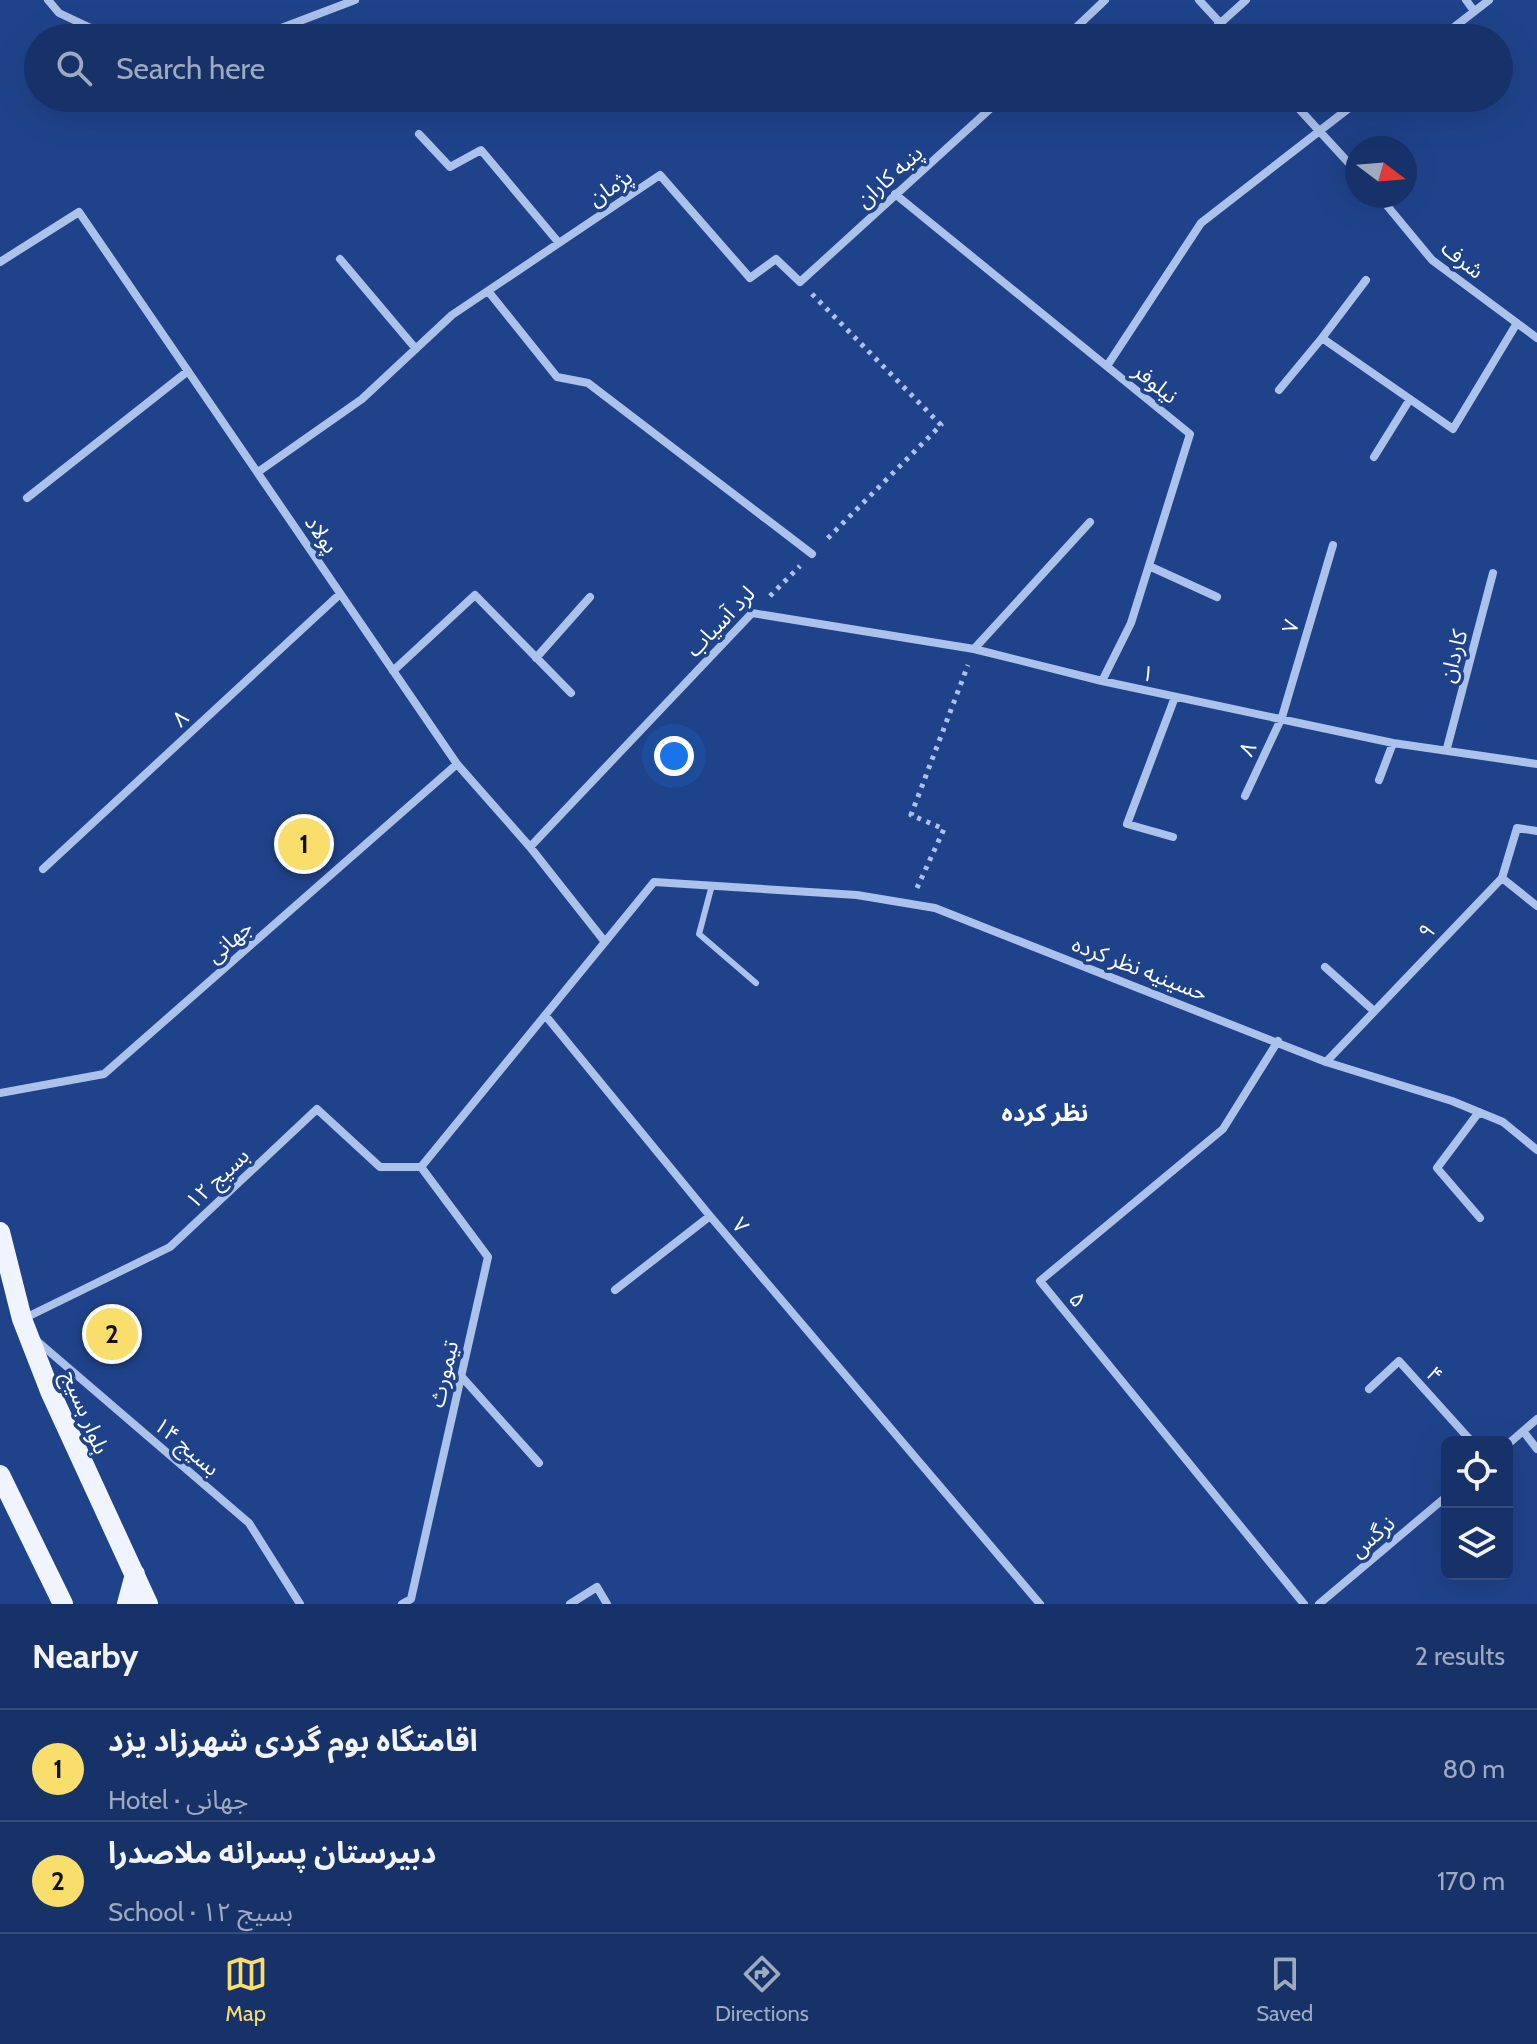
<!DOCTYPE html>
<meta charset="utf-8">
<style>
:root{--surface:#173268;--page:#243e71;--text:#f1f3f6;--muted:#9eaac0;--line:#364d7c;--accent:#f9de6b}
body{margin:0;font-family:Cabin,"Noto Sans Arabic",sans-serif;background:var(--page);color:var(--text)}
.controls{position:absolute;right:24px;bottom:24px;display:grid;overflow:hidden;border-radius:12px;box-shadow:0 8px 32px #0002}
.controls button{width:72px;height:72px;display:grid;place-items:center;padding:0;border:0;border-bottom:2px solid var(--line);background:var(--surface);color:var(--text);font:40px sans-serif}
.compass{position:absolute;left:1345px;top:136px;width:72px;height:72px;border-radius:50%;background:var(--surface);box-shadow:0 8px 32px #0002;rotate:106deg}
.you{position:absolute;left:674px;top:756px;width:28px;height:28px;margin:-20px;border:6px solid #fff;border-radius:50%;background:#1a73e8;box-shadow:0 0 0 12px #1a73e833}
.badge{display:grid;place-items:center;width:52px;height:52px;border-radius:50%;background:var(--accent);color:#111;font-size:26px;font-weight:700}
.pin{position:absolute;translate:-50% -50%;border:4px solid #fff;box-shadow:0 2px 8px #0006}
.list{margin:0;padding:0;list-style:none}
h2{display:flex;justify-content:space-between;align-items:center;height:104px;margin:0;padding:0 32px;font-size:34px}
h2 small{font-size:26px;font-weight:400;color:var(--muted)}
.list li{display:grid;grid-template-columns:52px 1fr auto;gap:24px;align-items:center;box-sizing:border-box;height:112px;padding:0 32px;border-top:2px solid var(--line)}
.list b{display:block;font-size:30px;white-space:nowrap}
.list p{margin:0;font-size:26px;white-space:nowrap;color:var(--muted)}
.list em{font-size:26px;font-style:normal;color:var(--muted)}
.icon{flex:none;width:44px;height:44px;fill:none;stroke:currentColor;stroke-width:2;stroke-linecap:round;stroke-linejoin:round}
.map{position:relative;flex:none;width:1537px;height:1604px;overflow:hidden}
.search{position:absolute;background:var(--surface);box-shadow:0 8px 32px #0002;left:24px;right:24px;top:24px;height:88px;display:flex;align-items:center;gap:20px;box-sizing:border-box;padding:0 28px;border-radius:44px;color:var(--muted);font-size:30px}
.sheet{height:328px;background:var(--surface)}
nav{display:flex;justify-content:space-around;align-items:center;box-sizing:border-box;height:112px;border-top:2px solid var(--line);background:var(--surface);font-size:22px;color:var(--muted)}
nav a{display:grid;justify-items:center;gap:4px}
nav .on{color:var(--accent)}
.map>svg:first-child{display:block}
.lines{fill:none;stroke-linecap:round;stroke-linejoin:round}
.path{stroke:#abc2eb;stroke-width:5;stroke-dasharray:4 6;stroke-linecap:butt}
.lane{stroke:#abc2eb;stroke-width:6}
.street{stroke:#abc2eb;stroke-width:8}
.primary{stroke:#f0f4fe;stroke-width:20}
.labels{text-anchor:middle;stroke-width:7;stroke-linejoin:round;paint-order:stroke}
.street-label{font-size:22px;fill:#fff;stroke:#1f438b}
.neighbourhood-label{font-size:24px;font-weight:bold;fill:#fff;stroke:#1f438b}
</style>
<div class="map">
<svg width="1537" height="1604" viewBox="0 0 1537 1604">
<rect width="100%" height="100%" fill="#1f438b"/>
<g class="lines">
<path class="path" d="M812 294 941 425 824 542
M770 596 800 566
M917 888 944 829 911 815 968 665"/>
<path class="lane" d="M712 885 699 934 756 983"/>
<path class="street" d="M48 0 59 13 112 38
M1199 0 1234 38
M1466 0 1474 11
M255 38 355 0
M1065 38 1105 0
M1204 38 1246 0
M1440 38 1489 0
M1289 98 1357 172
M419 134 450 167 481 150 559 243
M895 194 1190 434 1131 623 1102 681
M1379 196 1432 260 1537 338
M340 259 416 349
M0 262 79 212 457 764 530 847 605 942
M1366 280 1322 338 1453 429 1517 323
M488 291 557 377 588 383 812 554
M1107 366 1201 223 1362 98
M1279 390 1322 338
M1374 457 1410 399
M258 472 362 399 452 315 660 175 750 278 776 259 800 282 1002 98
M27 498 188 371
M1149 566 1217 597
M974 649 1090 522
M536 658 590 597
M393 671 475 595 571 693
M1447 748 1493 573
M1379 780 1393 743
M1245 796 1282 717 1333 545
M1173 837 1127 824 1175 697
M530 847 752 613 974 649 1102 681 1393 743 1537 764
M43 869 340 594
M1502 878 1537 906
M1325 967 1374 1011
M545 1015 710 1216 1040 1604
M1278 1041 1223 1129 1040 1281 1304 1604
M1326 1062 1502 878 1517 828 1537 831
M0 1093 104 1074 457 764
M1479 1112 1437 1168 1480 1218
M421 1167 654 882 857 895 935 908 1326 1062 1452 1101 1503 1122 1537 1150
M615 1290 710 1216
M23 1319 170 1247 317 1109 380 1167H421
M37 1341 249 1523 300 1604
M461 1376 539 1463
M1369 1389 1399 1361 1472 1442
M1523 1431 1537 1449
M1507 1445 1537 1419
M402 1604 411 1599 488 1257 421 1167
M570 1604 597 1587 607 1604
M1319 1604 1447 1496"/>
<path class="primary" d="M0 1232 22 1319 50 1391 148 1604
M0 1475 63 1604
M127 1604 135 1574"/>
</g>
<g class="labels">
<g class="street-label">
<text transform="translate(889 176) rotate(-42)" y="8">پنبه کاران</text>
<text transform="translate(610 187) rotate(-34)" y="8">پژمان</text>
<text transform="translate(1463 259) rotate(39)" y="8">شرف</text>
<text transform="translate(1156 383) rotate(39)" y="8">نیلوفر</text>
<text transform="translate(322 534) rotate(56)" y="8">پولاد</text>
<text transform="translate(720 621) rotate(-46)" y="8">لرد آسیاب</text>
<text transform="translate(1290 626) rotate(-74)" y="8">۷</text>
<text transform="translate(1453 656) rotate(-75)" y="8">کاردان</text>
<text transform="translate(1148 673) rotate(13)" y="8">۱</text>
<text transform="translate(180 718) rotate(-43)" y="8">۸</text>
<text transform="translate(1247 749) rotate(-65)" y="8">۸</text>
<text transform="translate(1426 931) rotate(-46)" y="8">۹</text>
<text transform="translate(229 941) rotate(-41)" y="8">جهانی</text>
<text transform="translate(1140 968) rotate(21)" y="8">حسینیه نظر کرده</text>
<text transform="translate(217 1178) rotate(-43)" y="8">بسیج ۱۲</text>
<text transform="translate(741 1225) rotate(50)" y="8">۷</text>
<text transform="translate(1078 1299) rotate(51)" y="8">۵</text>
<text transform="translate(443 1374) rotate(-77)" y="8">تیمورث</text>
<text transform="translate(1435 1374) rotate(48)" y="8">۴</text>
<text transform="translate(86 1412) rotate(67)" y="8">بلوار بسیج</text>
<text transform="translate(187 1446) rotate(40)" y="8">بسیج ۱۴</text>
<text transform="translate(1372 1536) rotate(-40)" y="8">نرگس</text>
</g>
<g class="neighbourhood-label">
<text x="1045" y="1121">نظر کرده</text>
</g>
</g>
</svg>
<div class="controls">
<button><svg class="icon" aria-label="locate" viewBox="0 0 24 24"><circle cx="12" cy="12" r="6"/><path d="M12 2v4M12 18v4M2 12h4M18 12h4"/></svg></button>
<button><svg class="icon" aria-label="layers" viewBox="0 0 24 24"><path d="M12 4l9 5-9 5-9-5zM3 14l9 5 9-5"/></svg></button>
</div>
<svg class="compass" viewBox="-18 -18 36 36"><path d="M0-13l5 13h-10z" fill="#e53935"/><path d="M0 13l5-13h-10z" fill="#9eaac0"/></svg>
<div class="you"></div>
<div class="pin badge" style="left:304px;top:844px">1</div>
<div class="pin badge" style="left:112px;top:1334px">2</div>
<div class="search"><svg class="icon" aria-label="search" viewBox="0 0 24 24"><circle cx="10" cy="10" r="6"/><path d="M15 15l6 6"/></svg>Search here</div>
</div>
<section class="sheet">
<h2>Nearby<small>2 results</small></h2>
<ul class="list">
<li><span class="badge">1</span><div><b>اقامتگاه بوم گردی شهرزاد یزد</b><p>Hotel · جهانی</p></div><em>80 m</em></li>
<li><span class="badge">2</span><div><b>دبیرستان پسرانه ملاصدرا</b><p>School · بسیج ۱۲</p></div><em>170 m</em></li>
</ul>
</section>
<nav>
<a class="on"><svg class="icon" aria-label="map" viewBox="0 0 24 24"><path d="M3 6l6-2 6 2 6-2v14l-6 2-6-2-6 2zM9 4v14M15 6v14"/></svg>Map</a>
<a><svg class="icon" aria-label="directions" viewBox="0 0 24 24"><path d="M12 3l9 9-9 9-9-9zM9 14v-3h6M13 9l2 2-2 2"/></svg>Directions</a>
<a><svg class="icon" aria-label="saved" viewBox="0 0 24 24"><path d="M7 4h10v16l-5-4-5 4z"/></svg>Saved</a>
</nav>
